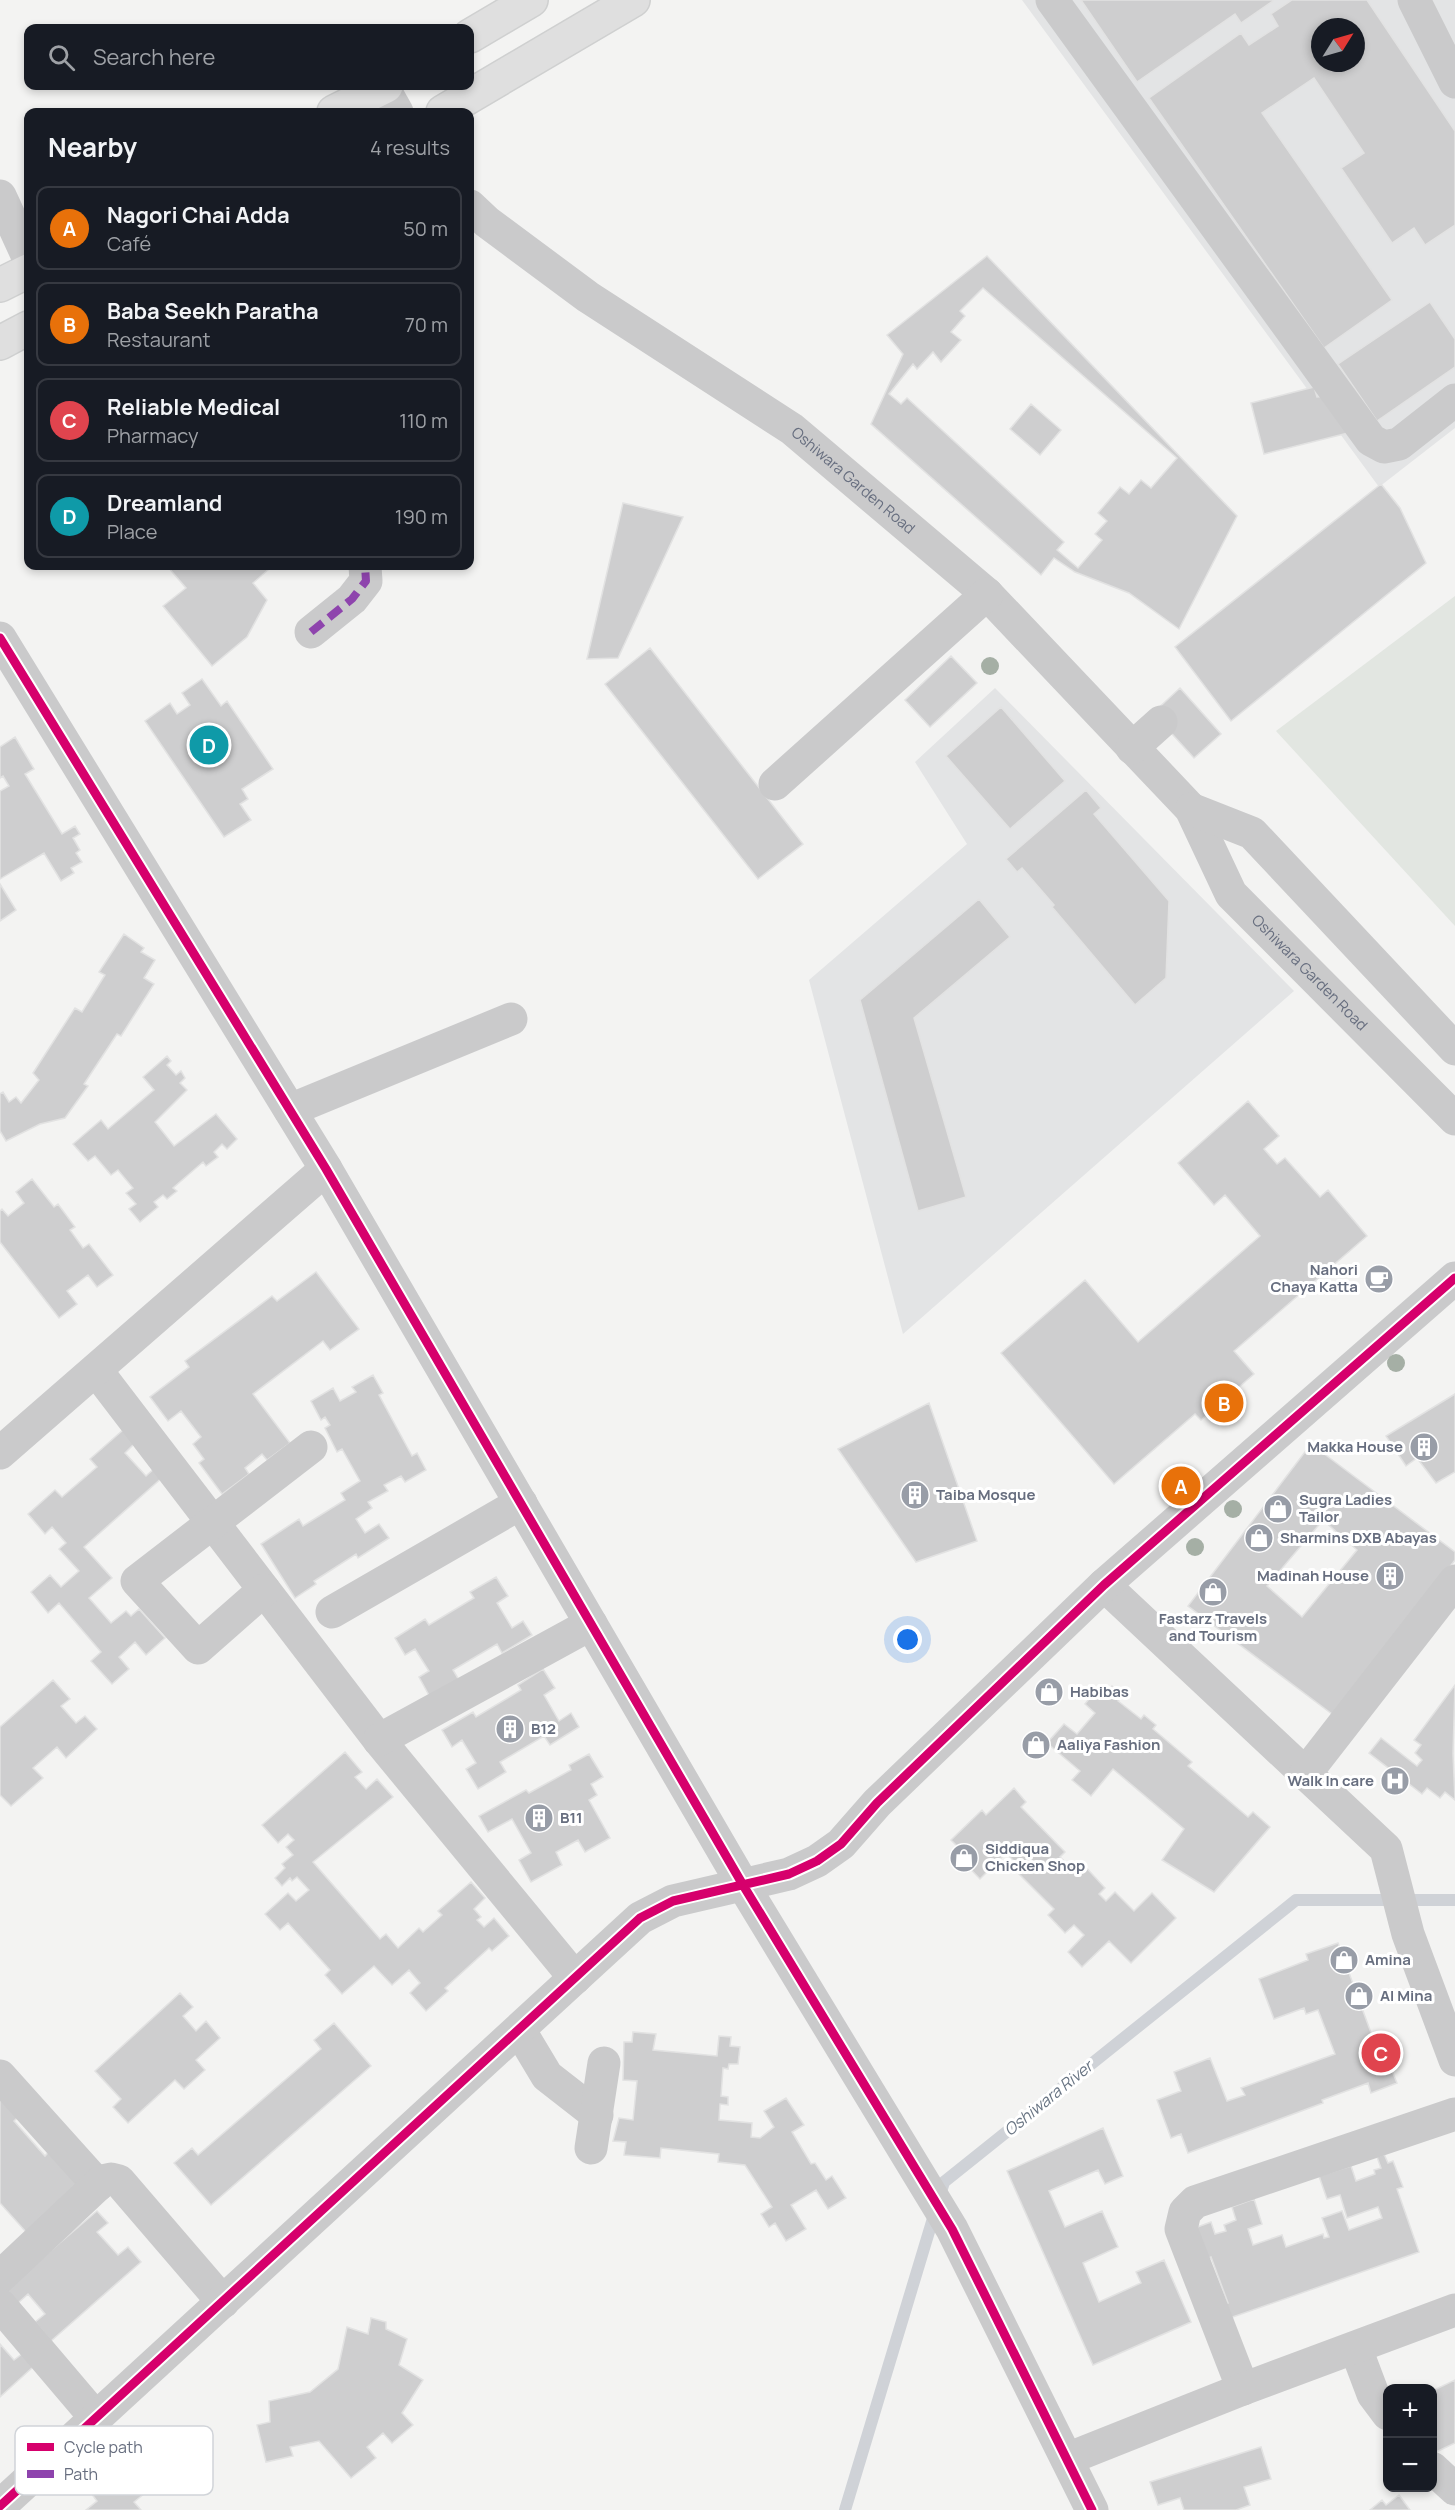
<!DOCTYPE html>
<meta charset="utf-8">
<style>
:root{--surface:#171b24;--page:#242831;--text:#f1f3f6;--muted:#9ea1a6;--line:#363941;--accent:#d93025}
body{margin:0;font-family:Manrope,sans-serif;background:var(--page);color:var(--text)}
.controls{position:absolute;right:18px;bottom:18px;display:grid;overflow:hidden;border-radius:12px;box-shadow:0 3px 9px #0003}
.controls button{width:54px;height:54px;display:grid;place-items:center;padding:0;border:0;border-bottom:2px solid var(--line);background:var(--surface);color:var(--text);font:30px sans-serif}
.compass{position:absolute;left:1311px;top:18px;width:54px;height:54px;border-radius:50%;background:var(--surface);box-shadow:0 3px 9px #0003;rotate:53deg}
.you{position:absolute;left:908px;top:1640px;width:21px;height:21px;margin:-15px;border:4px solid #fff;border-radius:50%;background:#1a73e8;box-shadow:0 0 0 9px #1a73e833}
.badge{display:grid;place-items:center;width:39px;height:39px;border-radius:50%;background:var(--accent);color:#fff;font-size:20px;font-weight:700}
.pin{position:absolute;translate:-50% -50%;border:3px solid #fff;box-shadow:0 2px 6px #0006}
.list{margin:0;padding:0;list-style:none}
h2{display:flex;justify-content:space-between;align-items:center;height:78px;margin:0;padding:0 24px;font-size:26px}
h2 small{font-size:20px;font-weight:400;color:var(--muted)}
.list li{display:grid;grid-template-columns:39px 1fr auto;gap:18px;align-items:center;box-sizing:border-box;height:84px;margin:0 12px 12px;padding:0 12px;border:2px solid var(--line);border-radius:12px}
.list b{display:block;font-size:22px;white-space:nowrap}
.list p{margin:0;font-size:20px;white-space:nowrap;color:var(--muted)}
.list em{font-size:20px;font-style:normal;color:var(--muted)}
.icon{flex:none;width:33px;height:33px;fill:none;stroke:currentColor;stroke-width:2;stroke-linecap:round;stroke-linejoin:round}
.map{position:relative;flex:none;width:1455px;height:2510px;overflow:hidden}
.search{position:absolute;background:var(--surface);box-shadow:0 3px 9px #0003;left:24px;top:24px;width:450px;height:66px;display:flex;align-items:center;gap:15px;box-sizing:border-box;padding:0 21px;border-radius:12px;color:var(--muted);font-size:22px}
.panel{position:absolute;background:var(--surface);box-shadow:0 3px 9px #0003;left:24px;top:108px;width:450px;height:462px;border-radius:12px}
.map>svg:first-child{display:block}
.built{fill:#e3e4e5;fill-rule:evenodd}
.green{fill:#e2e6e1}
.lines{fill:none;stroke-linecap:round;stroke-linejoin:round}
.stream{stroke:#cfd2d7;stroke-width:12}
.building{fill:#cececf;stroke:#e2e2e2;stroke-width:1.5;fill-rule:evenodd}
.major-casing{stroke:#cfd0d0;stroke-width:36}
.minor{stroke:#cacacb;stroke-width:33}
.major{stroke:#dfdfdf;stroke-width:33}
.quiet{stroke:#8e44ad;stroke-width:8;stroke-dasharray:15 8;stroke-linecap:butt}
.cycleway-casing{stroke:#fff;stroke-width:13}
.cycleway{stroke:#d6006c;stroke-width:9}
.tree{fill:#a5afa5}
.labels{text-anchor:middle;stroke-width:6;stroke-linejoin:round;paint-order:stroke}
.street-label{font-size:15px;fill:#676e7f;stroke:#fff}
.poi-label{font-size:15px;font-weight:bold;fill:#676e7f;stroke:#fff;text-anchor:start}
.water-label{font-size:16px;font-style:italic;fill:#687483;stroke:#fff}
.key{fill:#fff;stroke:#d1d4d9;stroke-width:1.5}
.key-label{font-size:16px;fill:#676e7f}
</style>
<div class="map">
<svg width="1455" height="2510" viewBox="0 0 1455 2510">
<rect width="100%" height="100%" fill="#f3f3f2"/>
<path class="built" d="M1022 0H1455V428L1379 487ZM1320 27H1356V63H1320Z
M995 688 1294 991 903 1334 809 980 967 844 915 762Z"/>
<path class="green" d="M1455 596V926L1276 731Z"/>
<g class="lines">
<path class="stream" d="M845 2510 944 2182 1296 1900H1455"/>
</g>
<path class="building" d="M1081 0H1273V1L1241 23 1235 14 1137 82Z
M1292 0H1367L1455 131V225L1425 245 1414 228 1392 243 1341 168 1364 153 1314 78 1262 113 1392 300 1324 348 1149 98 1241 33 1249 45 1278 26 1271 14ZM1320 27H1356V63H1320Z
M987 256 1237 516 1179 629 1129 593 1075 572 1054 558 1041 575 871 424 903 354 887 335Z
M983 288 1177 458 1151 488 1141 480 1129 494 1120 487 1098 513 1107 521 1095 534 1102 540 1078 568 1057 550 1064 542 907 398 901 404 889 394 913 364 917 369 933 352 941 362 961 340 951 332 965 316 960 311ZM1031 404 1061 430 1040 455 1010 429Z
M1430 302 1455 339V367L1377 421 1338 364Z
M1314 387 1317 397 1328 396 1352 432 1264 454 1251 403Z
M1381 484 1400 508 1426 563 1231 721 1175 647Z
M623 503 683 517 618 658 587 659Z
M167 566H266L269 569 253 583 267 600 247 637 212 666 163 606 186 588Z
M650 648 803 844 758 879 605 684Z
M951 656 977 683 930 727 905 700Z
M202 679 221 706 227 701 273 769 242 789 248 799 240 804 251 820 224 837 145 721 170 703 177 714 190 705 182 693Z
M1180 688 1221 734 1194 758 1153 713Z
M1001 707 1065 781 1010 829 946 756Z
M15 737 34 769 25 774 62 834 75 826 80 834 73 838 80 850 76 853 82 862 71 868 74 873 61 881 44 853 0 879V791L9 786 3 776 0 778V747Z
M1086 790 1101 808 1094 814 1169 901 1166 978 1135 1005 1052 907 1054 905 1022 868 1017 872 1006 859Z
M0 884 16 910 0 921Z
M979 899 1010 937 914 1018 966 1197 918 1211 860 1000Z
M124 934 144 948 141 952 155 960 144 978 154 984 121 1036 117 1034 84 1084 88 1086 65 1118 40 1124 6 1141 0 1131V1094L3 1092 9 1102 16 1097 21 1103 39 1080 33 1073 75 1008 82 1012 105 975 99 972Z
M167 1056 171 1061 167 1065 176 1075 181 1071 185 1078 180 1083 187 1090 155 1122 174 1146 216 1114 237 1139 227 1149 222 1144 214 1152 218 1157 206 1166 203 1162 173 1188 177 1191 167 1199 163 1195 154 1202 158 1207 140 1222 129 1209 136 1204 126 1193 133 1188 118 1170 111 1175 95 1156 88 1161 73 1144 101 1120 108 1129 154 1090 143 1077Z
M1248 1101 1279 1136 1264 1149 1277 1164 1285 1158 1320 1197 1328 1190 1367 1236 1234 1351 1254 1374 1201 1420 1195 1414 1114 1484 1001 1353 1085 1280 1138 1342 1260 1236 1225 1195 1214 1205 1178 1163Z
M32 1179 54 1207 58 1204 75 1227 70 1230 83 1248 89 1244 113 1275 97 1287 88 1275 67 1291 77 1304 59 1318 0 1242V1211L2 1209 8 1216 24 1203 16 1192Z
M316 1272 359 1329 330 1350 323 1341 253 1394 290 1443 267 1460 262 1454 245 1468 249 1474 222 1494 199 1463 204 1459 193 1444 201 1437 181 1411 168 1421 150 1397 189 1367 185 1361 272 1296 277 1301Z
M373 1375 383 1393 379 1395 412 1456 417 1453 426 1470 405 1482 401 1476 384 1485 388 1491 368 1502 372 1508 356 1519 365 1533 379 1524 389 1538 358 1558 356 1554 314 1581 316 1584 295 1598 261 1544 299 1519 303 1526 345 1500 341 1493 360 1481 342 1449 337 1452 325 1428 330 1425 325 1417 321 1420 311 1401 333 1388 340 1401 356 1392 352 1387Z
M1455 1394V1472L1436 1483 1417 1458 1406 1466 1386 1436Z
M929 1403 977 1541 916 1562 838 1449Z
M123 1430 135 1443 125 1453 146 1476 156 1467 164 1476 84 1547 112 1578 89 1598 111 1623 126 1611 131 1616 139 1609 165 1638 146 1655 135 1642 119 1657 129 1669 112 1684 91 1661 101 1652 59 1603 48 1613 31 1592 50 1575 61 1587 79 1571 59 1549 66 1543 52 1527 45 1534 28 1514 55 1490 62 1497 97 1467 90 1459Z
M1311 1444 1455 1552V1560L1336 1717 1188 1606ZM1323 1520 1357 1550 1302 1617 1267 1586Z
M496 1577 508 1596 497 1603 512 1628 523 1621 532 1635 502 1653 497 1644 453 1670 459 1680 430 1697 419 1677 429 1671 415 1649 405 1655 395 1638 425 1619 429 1625 474 1598 470 1592Z
M543 1669 555 1688 544 1695 559 1721 571 1713 579 1727 550 1745 544 1736 500 1762 506 1772 478 1789 466 1769 476 1763 462 1740 452 1747 442 1730 473 1712 476 1717 521 1690 518 1685Z
M53 1680 70 1699 61 1706 76 1723 85 1716 97 1729 66 1758 57 1747 33 1768 43 1778 11 1806 0 1795V1727Z
M1100 1685 1107 1691 1112 1686 1122 1696 1118 1701 1141 1719 1144 1715 1156 1725 1153 1729 1192 1762 1188 1766 1248 1817 1253 1812 1270 1827 1214 1892 1162 1860 1184 1829 1113 1769 1091 1796 1072 1780 1080 1771 1047 1743 1064 1724 1077 1734 1095 1713 1085 1704Z
M1455 1685 1453 1754 1455 1800 1445 1792 1440 1798 1427 1788 1422 1794 1369 1753 1381 1738 1417 1766 1422 1760 1415 1753 1421 1745 1414 1740Z
M345 1752 362 1772 355 1777 366 1789 377 1779 393 1797 313 1862 380 1939 386 1934 398 1948 419 1928 423 1932 442 1915 438 1911 471 1882 485 1898 474 1909 481 1917 477 1920 484 1927 494 1918 509 1936 492 1951 489 1948 445 1988 448 1991 426 2011 410 1993 420 1983 409 1970 392 1985 374 1966 342 1994 325 1975 330 1970 288 1923 280 1930 265 1914 288 1893 296 1901 309 1890 297 1877 292 1881 290 1878 282 1886 275 1878 285 1868 282 1864 293 1855 286 1847 294 1840 288 1834 278 1843 262 1825Z
M589 1754 603 1777 591 1784 597 1795 589 1800 610 1838 585 1852 578 1840 556 1852 562 1865 531 1882 519 1860 531 1853 512 1819 488 1832 479 1816 526 1790 529 1793 571 1770 569 1765Z
M1014 1788 1026 1802 1021 1807 1065 1852 1060 1857 1074 1870 1081 1862 1105 1888 1099 1894 1106 1901 1115 1892 1134 1911 1152 1893 1176 1918 1131 1963 1109 1941 1082 1967 1068 1952 1084 1935 1074 1925 1065 1933 1048 1915 1054 1909 1019 1874 1023 1870 1006 1853 980 1879 955 1853 959 1848 951 1840 982 1810 986 1815Z
M1338 1943 1384 2068 1390 2066 1397 2083 1371 2093 1368 2083 1322 2100 1323 2103 1188 2153 1181 2134 1171 2138 1157 2100 1181 2091 1174 2072 1210 2058 1227 2101 1245 2095 1241 2088 1335 2054 1318 2010 1306 2014 1304 2008 1274 2019 1259 1979 1308 1960 1306 1954Z
M180 1993 193 2007 183 2016 196 2031 206 2021 220 2038 196 2060 205 2070 184 2089 175 2080 128 2123 113 2107 121 2099 95 2071Z
M334 2023 371 2066 211 2205 174 2163 192 2148 198 2155 321 2049 314 2040Z
M633 2032 656 2034 653 2050 717 2056 719 2036 731 2037 730 2046 740 2047 738 2064H729L728 2069 723 2068 721 2096 728 2097V2105L720 2104 719 2120 752 2123 751 2137 760 2138 774 2127 764 2111 786 2098 804 2125 792 2132 811 2164 815 2163 826 2180 832 2176 846 2198 828 2209 816 2190 791 2205 806 2229 786 2241 775 2223 769 2227 761 2214 772 2207 745 2165 718 2162 719 2154 661 2148 660 2158 624 2155 626 2142 613 2141 619 2118 633 2120 637 2081 623 2080 624 2042H632Z
M0 2091 21 2114 14 2121 45 2156 52 2148 82 2181 26 2232 0 2203Z
M1103 2128 1123 2176 1105 2184 1098 2170 1049 2191 1065 2227 1102 2211 1118 2247 1083 2263 1099 2302 1141 2283 1136 2272 1164 2260 1191 2322 1093 2365 1007 2171Z
M1384 2154 1388 2163 1393 2161 1403 2187 1397 2189 1419 2252 1224 2320 1219 2306 1228 2303 1211 2257 1203 2260 1192 2229 1211 2222 1215 2234 1226 2231 1224 2225 1236 2220 1232 2207 1254 2199 1262 2224 1248 2229 1253 2245 1282 2235 1286 2247 1323 2234 1324 2238 1329 2237 1322 2218 1342 2211 1349 2230 1382 2218 1378 2207 1347 2218 1340 2195 1327 2199 1319 2176 1351 2166 1356 2181 1375 2174 1374 2170 1381 2168 1377 2157Z
M97 2211 108 2223 97 2232 118 2255 128 2247 141 2262 51 2341 35 2322 45 2314 28 2294 18 2303 6 2289Z
M371 2318 386 2322V2329L407 2339 399 2365 423 2380 402 2413 413 2425 392 2443 383 2433 367 2447 376 2458 351 2478 319 2441 290 2447 293 2456 266 2462 257 2425 270 2422 269 2401 310 2392 338 2369 347 2327 368 2334Z
M0 2344 14 2360 22 2354 33 2367 0 2397Z
M1455 2380V2443L1432 2454V2391Z
M1261 2447 1271 2479 1244 2487 1250 2505 1236 2510H1184L1180 2498 1158 2505 1150 2482Z
M125 2463 149 2490 134 2502 141 2510H86L97 2501 91 2493Z
M1399 2495 1410 2510H1370L1382 2500 1386 2505Z"/>
<g class="lines">
<g class="major-casing">
<path id="major" d="M470 36 531 0
M334 112 386 86
M443 112 633 0
M0 285 28 271
M0 343 28 328"/>
</g>
<g class="minor">
<path d="M1052 0 1371 440 1384 447 1399 444 1455 400"/>
<path d="M1414 0 1455 82"/>
<path d="M383 87 397 112"/>
<path d="M0 196 28 257"/>
<path id="s1" d="M470 206 487 222 588 297 792 429 987 594 1191 809 1231 894 1455 1119"/>
<path d="M311 632 352 599 366 581 365 566"/>
<path d="M0 638 326 1169 743 1885 952 2229 1092 2510"/>
<path d="M1132 748 1161 722"/>
<path d="M775 784 987 594"/>
<path d="M1191 809 1252 833 1455 1049"/>
<path d="M290 1110 511 1019"/>
<path d="M96 1370 379 1740 575 1978"/>
<path d="M0 1453 326 1169"/>
<path d="M1104 1585 1386 1849 1408 1934 1455 2060"/>
<path d="M264 1590 198 1648 137 1581 311 1447"/>
<path d="M332 1612 521 1503"/>
<path d="M379 1740 591 1624"/>
<path d="M1305 1774 1455 1581"/>
<path d="M520 2031 547 2076 597 2115"/>
<path d="M0 2076 98 2185"/>
<path d="M591 2148 604 2063"/>
<path d="M0 2277 102 2181 111 2179 119 2181 223 2302"/>
<path d="M0 2305 96 2418"/>
<path d="M1356 2349 1373 2394 1388 2414"/>
<path d="M1243 2389 1181 2229 1185 2212 1195 2202 1455 2114"/>
<path d="M1067 2459 1243 2389 1455 2310"/>
<path d="M1432 2468 1455 2489"/>
<path d="M0 2506 640 1918 673 1901 789 1874 817 1861 841 1844 877 1803 1104 1585 1455 1278"/>
</g>
<use href="#major" class="major"/>
<path class="quiet" d="M311 632 352 599 366 581 365 566"/>
<g class="cycleway-casing">
<path id="cycleway" d="M0 638 326 1169 743 1885 952 2229 1092 2510
M0 2506 640 1918 673 1901 789 1874 817 1861 841 1844 877 1803 1104 1585 1455 1278"/>
</g>
<use href="#cycleway" class="cycleway"/>
</g>
<g class="tree">
<circle cx="990" cy="666" r="9"/>
<circle cx="1396" cy="1363" r="9"/>
<circle cx="1233" cy="1509" r="9"/>
<circle cx="1195" cy="1547" r="9"/>
</g>
<defs>
<g id="cafe-disc" transform="scale(1.5)"><circle r="9.5" fill="#989da7" stroke="#fff"/><path d="M-5.5-4.5H6V0H3Q3 3.5 0 3.5H-2.5Q-5.5 3.5-5.5 0ZM3-3.2v2h1.7v-2ZM-6 4.5H4V6H-6Z" fill="#fff"/></g>
<g id="building-disc" transform="scale(1.5)"><circle r="9.5" fill="#989da7" stroke="#fff"/><path d="M-4-6H4V6H1V3H-1V6H-4ZM-2.5-4.3h1.7v1.8h-1.7ZM.8-4.3h1.7v1.8H.8ZM-2.5-1h1.7V.8h-1.7ZM.8-1h1.7V.8H.8Z" fill="#fff"/></g>
<g id="shop-disc" transform="scale(1.5)"><circle r="9.5" fill="#989da7" stroke="#fff"/><path d="M-5-2.5h2.3a2.7 3.5 0 0 1 5.4 0H5L5.5 6h-11ZM-1.5-2.5h3a1.5 2.3 0 0 0-3 0Z" fill="#fff"/></g>
<g id="hospital-disc" transform="scale(1.5)"><circle r="9.5" fill="#989da7" stroke="#fff"/><path d="M-5-5h3v3.5h4V-5h3V5h-3V1.5h-4V5h-3Z" fill="#fff"/></g>
</defs>
<g fill-rule="evenodd">
<use href="#cafe-disc" x="1379" y="1279"/>
<use href="#building-disc" x="1424" y="1447"/>
<use href="#building-disc" x="915" y="1495"/>
<use href="#shop-disc" x="1278" y="1509"/>
<use href="#shop-disc" x="1259" y="1538"/>
<use href="#building-disc" x="1390" y="1576"/>
<use href="#shop-disc" x="1213" y="1592"/>
<use href="#shop-disc" x="1049" y="1692"/>
<use href="#building-disc" x="510" y="1729"/>
<use href="#shop-disc" x="1036" y="1745"/>
<use href="#hospital-disc" x="1395" y="1781"/>
<use href="#building-disc" x="539" y="1818"/>
<use href="#shop-disc" x="964" y="1858"/>
<use href="#shop-disc" x="1344" y="1960"/>
<use href="#shop-disc" x="1359" y="1996"/>
</g>
<g class="labels">
<g class="street-label">
<text dy="5" stroke="none"><textPath href="#s1" startOffset="472">Oshiwara Garden Road</textPath></text>
<text dy="5" stroke="none"><textPath href="#s1" startOffset="1149">Oshiwara Garden Road</textPath></text>
</g>
<g class="poi-label">
<text x="1358" y="1275" text-anchor="end">Nahori<tspan x="1358" dy="17">Chaya Katta</tspan></text>
<text x="1403" y="1452" text-anchor="end">Makka House</text>
<text x="936" y="1500">Taiba Mosque</text>
<text x="1299" y="1505">Sugra Ladies<tspan x="1299" dy="17">Tailor</tspan></text>
<text x="1280" y="1543">Sharmins DXB Abayas</text>
<text x="1369" y="1581" text-anchor="end">Madinah House</text>
<text x="1213" y="1624" text-anchor="middle">Fastarz Travels<tspan x="1213" dy="17">and Tourism</tspan></text>
<text x="1070" y="1697">Habibas</text>
<text x="531" y="1734">B12</text>
<text x="1057" y="1750">Aaliya Fashion</text>
<text x="1374" y="1786" text-anchor="end">Walk In care</text>
<text x="560" y="1823">B11</text>
<text x="985" y="1854">Siddiqua<tspan x="985" dy="17">Chicken Shop</tspan></text>
<text x="1365" y="1965">Amina</text>
<text x="1380" y="2001">Al Mina</text>
</g>
<g class="water-label">
<text transform="translate(1048 2098) rotate(-39)" y="6">Oshiwara River</text>
</g>
</g>
<rect x="15" y="2426" width="198" height="69" rx="9" class="key"/>
<rect x="27" y="2443" width="27" height="8" fill="#d6006c"/>
<rect x="27" y="2470" width="27" height="8" fill="#8e44ad"/>
<g class="key-label">
<text x="64" y="2453">Cycle path</text>
<text x="64" y="2480">Path</text>
</g>
</svg>
<div class="controls">
<button>+</button>
<button>−</button>
</div>
<svg class="compass" viewBox="-18 -18 36 36"><path d="M0-13l5 13h-10z" fill="#e53935"/><path d="M0 13l5-13h-10z" fill="#9ea1a6"/></svg>
<div class="you"></div>
<div class="pin badge" style="left:1181px;top:1486px;background:#e8710a">A</div>
<div class="pin badge" style="left:1224px;top:1403px;background:#e8710a">B</div>
<div class="pin badge" style="left:1381px;top:2053px;background:#e0444e">C</div>
<div class="pin badge" style="left:209px;top:745px;background:#0f9aa8">D</div>
<div class="search"><svg class="icon" aria-label="search" viewBox="0 0 24 24"><circle cx="10" cy="10" r="6"/><path d="M15 15l6 6"/></svg>Search here</div>
<section class="panel">
<h2>Nearby<small>4 results</small></h2>
<ul class="list">
<li><span class="badge" style="background:#e8710a">A</span><div><b>Nagori Chai Adda</b><p>Café</p></div><em>50 m</em></li>
<li><span class="badge" style="background:#e8710a">B</span><div><b>Baba Seekh Paratha</b><p>Restaurant</p></div><em>70 m</em></li>
<li><span class="badge" style="background:#e0444e">C</span><div><b>Reliable Medical</b><p>Pharmacy</p></div><em>110 m</em></li>
<li><span class="badge" style="background:#0f9aa8">D</span><div><b>Dreamland</b><p>Place</p></div><em>190 m</em></li>
</ul>
</section>
</div>
